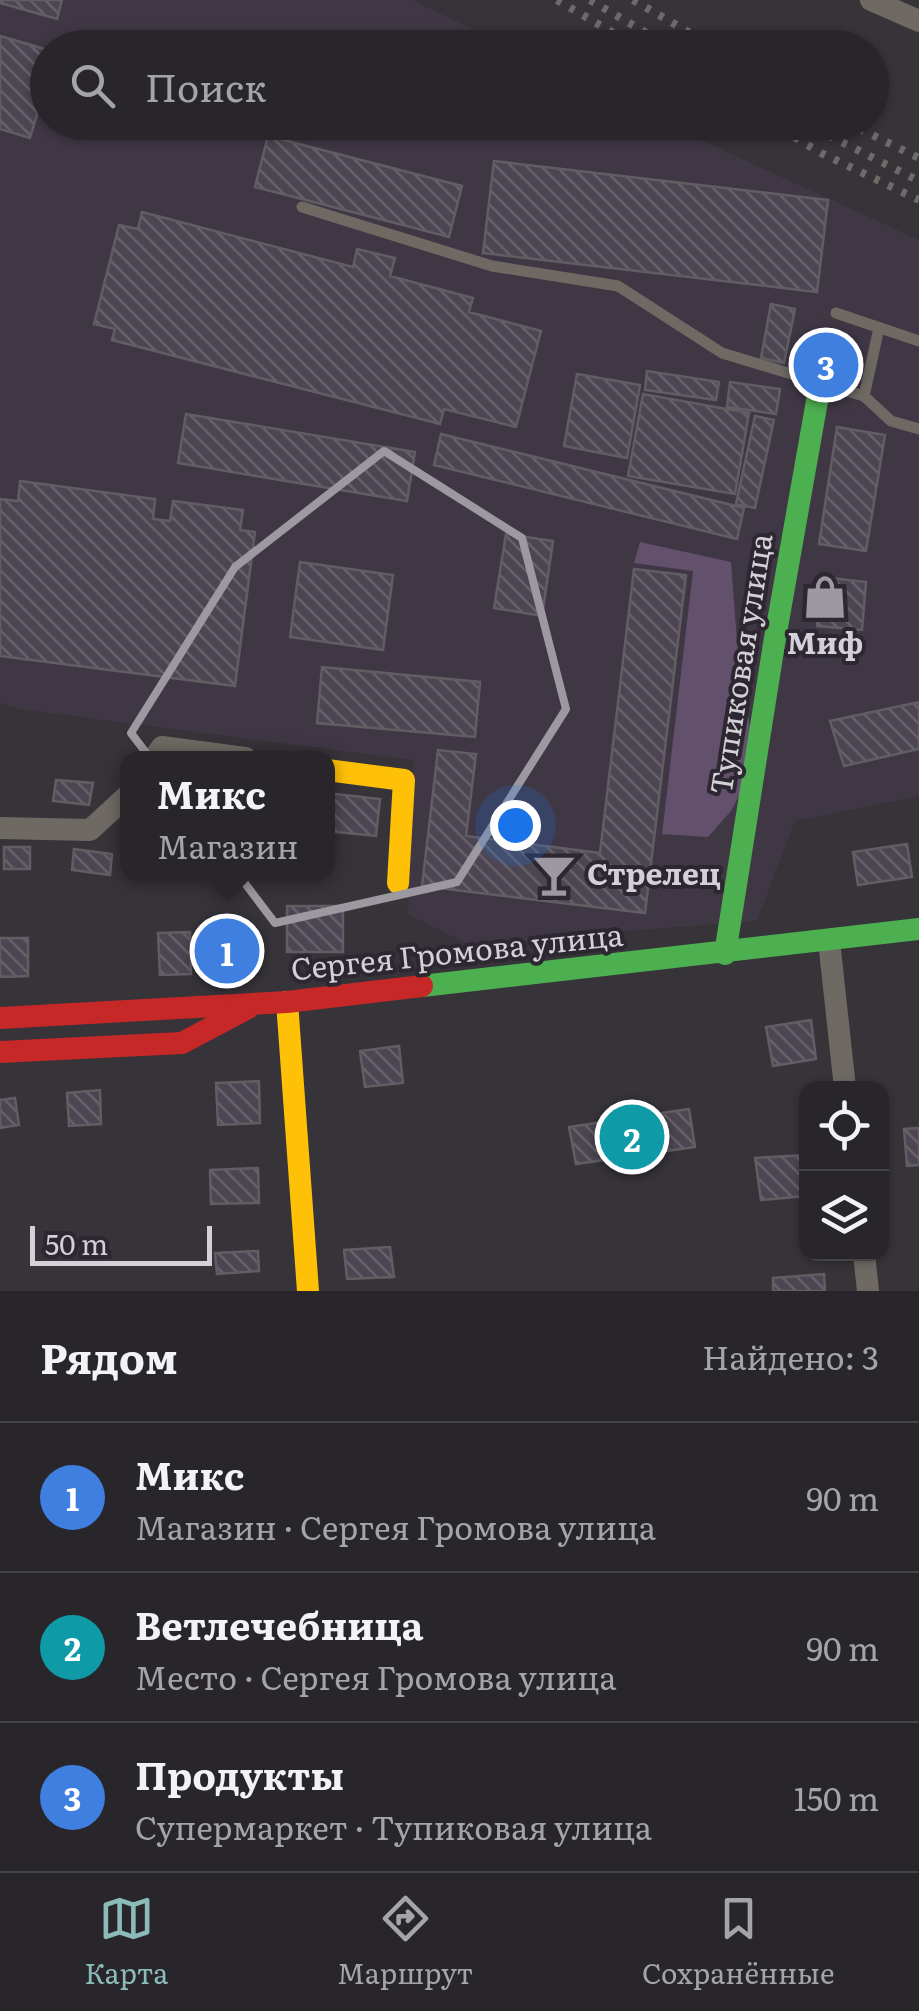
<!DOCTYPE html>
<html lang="ru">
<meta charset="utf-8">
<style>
:root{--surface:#28262b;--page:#343237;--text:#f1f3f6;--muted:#a5a5a9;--line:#444347;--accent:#8bbbb9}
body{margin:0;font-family:Literata,serif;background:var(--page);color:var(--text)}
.controls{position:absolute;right:30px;bottom:30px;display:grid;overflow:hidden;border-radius:20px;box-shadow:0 2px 8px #0004}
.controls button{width:90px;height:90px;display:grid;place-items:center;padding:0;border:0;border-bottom:2px solid var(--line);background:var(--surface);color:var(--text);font:50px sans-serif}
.scale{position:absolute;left:30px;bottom:25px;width:182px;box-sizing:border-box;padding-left:10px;border:5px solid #d4d0d7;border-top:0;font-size:28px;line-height:35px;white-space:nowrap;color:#d4d0d7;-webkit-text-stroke:8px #2d2731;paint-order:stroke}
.you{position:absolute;left:515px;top:825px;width:35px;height:35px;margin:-25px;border:8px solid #fff;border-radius:50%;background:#1a73e8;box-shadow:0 0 0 15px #1a73e833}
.badge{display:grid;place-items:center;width:65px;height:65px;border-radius:50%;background:var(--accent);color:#fff;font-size:32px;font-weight:700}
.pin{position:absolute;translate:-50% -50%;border:5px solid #fff;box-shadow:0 2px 10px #0006}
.popup{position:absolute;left:120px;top:751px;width:215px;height:130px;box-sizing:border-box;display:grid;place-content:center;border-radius:20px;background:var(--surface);filter:drop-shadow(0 2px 8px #0005);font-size:32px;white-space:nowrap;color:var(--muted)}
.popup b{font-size:38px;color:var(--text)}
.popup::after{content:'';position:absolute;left:50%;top:100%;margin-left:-20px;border:20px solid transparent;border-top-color:var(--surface)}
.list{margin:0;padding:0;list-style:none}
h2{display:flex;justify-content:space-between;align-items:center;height:130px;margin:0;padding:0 40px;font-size:42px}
h2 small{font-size:32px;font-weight:400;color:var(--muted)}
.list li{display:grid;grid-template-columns:65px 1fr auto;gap:30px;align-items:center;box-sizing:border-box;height:150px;padding:0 40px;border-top:2px solid var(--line)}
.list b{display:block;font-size:38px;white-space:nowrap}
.list p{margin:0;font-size:32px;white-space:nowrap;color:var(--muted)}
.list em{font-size:32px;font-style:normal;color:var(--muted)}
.icon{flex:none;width:55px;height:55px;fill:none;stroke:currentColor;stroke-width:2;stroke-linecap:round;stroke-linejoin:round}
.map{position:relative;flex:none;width:919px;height:1291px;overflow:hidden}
.search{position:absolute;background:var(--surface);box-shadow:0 2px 8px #0004;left:30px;right:30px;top:30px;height:110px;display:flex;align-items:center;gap:25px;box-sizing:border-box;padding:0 35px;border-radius:55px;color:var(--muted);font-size:38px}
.sheet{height:580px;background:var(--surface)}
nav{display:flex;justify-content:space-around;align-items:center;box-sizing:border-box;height:140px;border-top:2px solid var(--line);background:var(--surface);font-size:28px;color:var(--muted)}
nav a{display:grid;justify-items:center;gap:5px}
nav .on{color:var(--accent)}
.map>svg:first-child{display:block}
.built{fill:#403745}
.green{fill:#62506c}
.building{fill:url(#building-back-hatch);stroke:#615e63;stroke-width:2.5}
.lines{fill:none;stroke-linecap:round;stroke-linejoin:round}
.lane{stroke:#6e6a63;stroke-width:11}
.street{stroke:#6e6a63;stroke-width:22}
.fast{stroke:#4caf50;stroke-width:22}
.slow{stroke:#ffc107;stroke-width:22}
.jam{stroke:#c62828;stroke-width:22}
.rail{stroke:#6d6a68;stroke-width:8;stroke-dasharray:5 10;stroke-linecap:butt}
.marked{fill:none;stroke:#9d99a0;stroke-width:8;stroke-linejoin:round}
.labels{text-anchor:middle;stroke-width:8;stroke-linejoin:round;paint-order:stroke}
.poi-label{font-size:30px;font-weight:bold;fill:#d4d0d7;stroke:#2d2731}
.street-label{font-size:30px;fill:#d4d0d7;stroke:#2d2731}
</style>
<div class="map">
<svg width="919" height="1291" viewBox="0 0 919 1291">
<defs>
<pattern id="building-back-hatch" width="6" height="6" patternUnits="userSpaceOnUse" patternTransform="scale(2.5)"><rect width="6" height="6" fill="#4d4652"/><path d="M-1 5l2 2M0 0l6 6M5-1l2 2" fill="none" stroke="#66606a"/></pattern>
</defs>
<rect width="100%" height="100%" fill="#363339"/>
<path class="built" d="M0 0H412L510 47 48 48V122L664 123 919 240V796L795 821 757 921 560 936 480 950 408 914 413 760 19 709 0 703Z"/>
<path class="green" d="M640 542 731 562 739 668 751 732 745 784 731 811 708 837 662 834 693 571 634 563Z"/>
<path class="building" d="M0 0H62L57 19 0 3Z
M0 36 48 50V78L30 138 0 129Z
M268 136 462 186 449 237 255 187Z
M494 161 828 200 817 292 483 253Z
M142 212 353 267 357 249 395 258 390 276 473 298 469 312 541 331 516 427 444 409 440 424 112 340 115 329 94 324 119 225 138 229Z
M771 304 795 309 784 363 761 358Z
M806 342 860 359 851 385 797 368Z
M647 371 719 382 716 400 645 390Z
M577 374 640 385 627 458 564 446Z
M730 382 780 389 776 414 727 407Z
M643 394 749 413 735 494 628 476Z
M186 414 415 452 407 501 178 463Z
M755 416 774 420 755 508 736 504Z
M837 427 885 435 866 551 819 544Z
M441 434 744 508 737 539 434 465Z
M20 481 155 499 153 519 170 521 173 501 243 510 240 530 255 532 235 686 0 656V499L18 501Z
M506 534 553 541 542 616 494 608Z
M300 562 393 575 383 650 290 637Z
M634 569 686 575 645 913 422 886 438 750 476 754 466 836 600 853Z
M822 577 866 582 862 630 817 626Z
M322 667 480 682 475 737 317 723Z
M919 702V749L844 766 830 721Z
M56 780 93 783 89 805 53 801Z
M327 793 380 799 376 836 327 831Z
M907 844 912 877 858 885 853 852Z
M4 847H30V869H4Z
M74 849 112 854 110 875 72 870Z
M287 906H343V952H287Z
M216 930H236L238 971 218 972Z
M190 932 191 974 160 975 158 933Z
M0 938H28V976L0 977Z
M811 1020 816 1059 773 1066 766 1027Z
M399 1046 403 1083 365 1087 360 1051Z
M259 1081 260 1123 218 1125 216 1083Z
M100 1090 101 1124 69 1126 67 1093Z
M15 1098 19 1125 0 1128V1100Z
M689 1109 695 1147 576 1164 569 1127Z
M919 1128V1165L907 1166 904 1129Z
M806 1155V1196L761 1200 755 1158Z
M258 1168 259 1203 211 1204 210 1170Z
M390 1247 394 1277 347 1279 344 1250Z
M258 1251 259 1271 217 1274 215 1253Z
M824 1274 825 1291H773V1278Z"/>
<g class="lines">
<path class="lane" d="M302 207 492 266 618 286 722 353 864 396 879 328
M836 313 919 341
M864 396 891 421 919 429"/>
<path class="street" d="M871 0 919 21
M154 758 162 747 245 758
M0 828 90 830 127 796
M829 941 845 1088
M864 1254 868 1291"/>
<path class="fast" d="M725 954 774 644 820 384
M422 986 919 929"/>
<path class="slow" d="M327 770 404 780 398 883
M287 1002 308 1291"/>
<path class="jam" d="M0 1018 287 1002 422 986
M0 1052 182 1043 248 1008"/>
<path class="rail" d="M557 0 639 48
M590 0 672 48
M633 0 716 48
M769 122 821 153 919 200
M802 122 919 181
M846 122 919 158"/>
</g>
<path class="marked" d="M384 451 522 538 566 709 457 882 275 923 131 733 235 567Z"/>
<defs>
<g id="shop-bare" transform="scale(3.45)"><path d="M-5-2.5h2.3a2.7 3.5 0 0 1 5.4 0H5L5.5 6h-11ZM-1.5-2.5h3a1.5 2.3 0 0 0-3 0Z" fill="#9d99a0" stroke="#2d2731" stroke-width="2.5" paint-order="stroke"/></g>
<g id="bar-bare" transform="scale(3.45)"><path d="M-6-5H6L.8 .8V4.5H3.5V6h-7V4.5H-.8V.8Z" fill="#9d99a0" stroke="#2d2731" stroke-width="2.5" paint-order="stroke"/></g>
</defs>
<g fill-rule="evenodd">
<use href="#shop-bare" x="825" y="597"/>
<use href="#bar-bare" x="554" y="875"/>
</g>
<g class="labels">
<g class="poi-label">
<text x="825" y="654">Миф</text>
<text x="587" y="885" text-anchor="start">Стрелец</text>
</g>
<g class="street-label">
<text transform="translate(742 664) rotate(-81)" y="10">Тупиковая улица</text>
<text transform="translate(457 953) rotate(-6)" y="10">Сергея Громова улица</text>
</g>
</g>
</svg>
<div class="controls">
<button><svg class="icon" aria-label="locate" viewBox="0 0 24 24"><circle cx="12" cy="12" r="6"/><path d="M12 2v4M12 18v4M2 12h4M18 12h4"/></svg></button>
<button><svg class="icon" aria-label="layers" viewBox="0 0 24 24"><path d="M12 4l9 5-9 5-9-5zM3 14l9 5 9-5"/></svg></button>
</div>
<div class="scale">50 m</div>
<div class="you"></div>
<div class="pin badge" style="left:227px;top:951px;background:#3f7fe0">1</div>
<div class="popup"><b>Микс</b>Магазин</div>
<div class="pin badge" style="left:632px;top:1137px;background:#0f9aa8">2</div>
<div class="pin badge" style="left:826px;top:365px;background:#3f7fe0">3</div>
<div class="search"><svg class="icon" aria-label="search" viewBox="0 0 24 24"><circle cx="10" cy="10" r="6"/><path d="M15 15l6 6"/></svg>Поиск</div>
</div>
<section class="sheet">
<h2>Рядом<small>Найдено: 3</small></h2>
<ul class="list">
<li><span class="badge" style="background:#3f7fe0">1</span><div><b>Микс</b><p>Магазин · Сергея Громова улица</p></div><em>90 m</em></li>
<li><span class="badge" style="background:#0f9aa8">2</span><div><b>Ветлечебница</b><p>Место · Сергея Громова улица</p></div><em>90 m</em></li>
<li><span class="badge" style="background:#3f7fe0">3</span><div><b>Продукты</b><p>Супермаркет · Тупиковая улица</p></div><em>150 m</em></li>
</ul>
</section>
<nav>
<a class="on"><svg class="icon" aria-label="map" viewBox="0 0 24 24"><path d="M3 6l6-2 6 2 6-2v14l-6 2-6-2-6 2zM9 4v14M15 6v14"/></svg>Карта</a>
<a><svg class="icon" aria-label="directions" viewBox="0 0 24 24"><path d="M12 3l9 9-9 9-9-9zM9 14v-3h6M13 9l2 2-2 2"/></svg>Маршрут</a>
<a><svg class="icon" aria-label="saved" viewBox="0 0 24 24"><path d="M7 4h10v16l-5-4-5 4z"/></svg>Сохранённые</a>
</nav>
